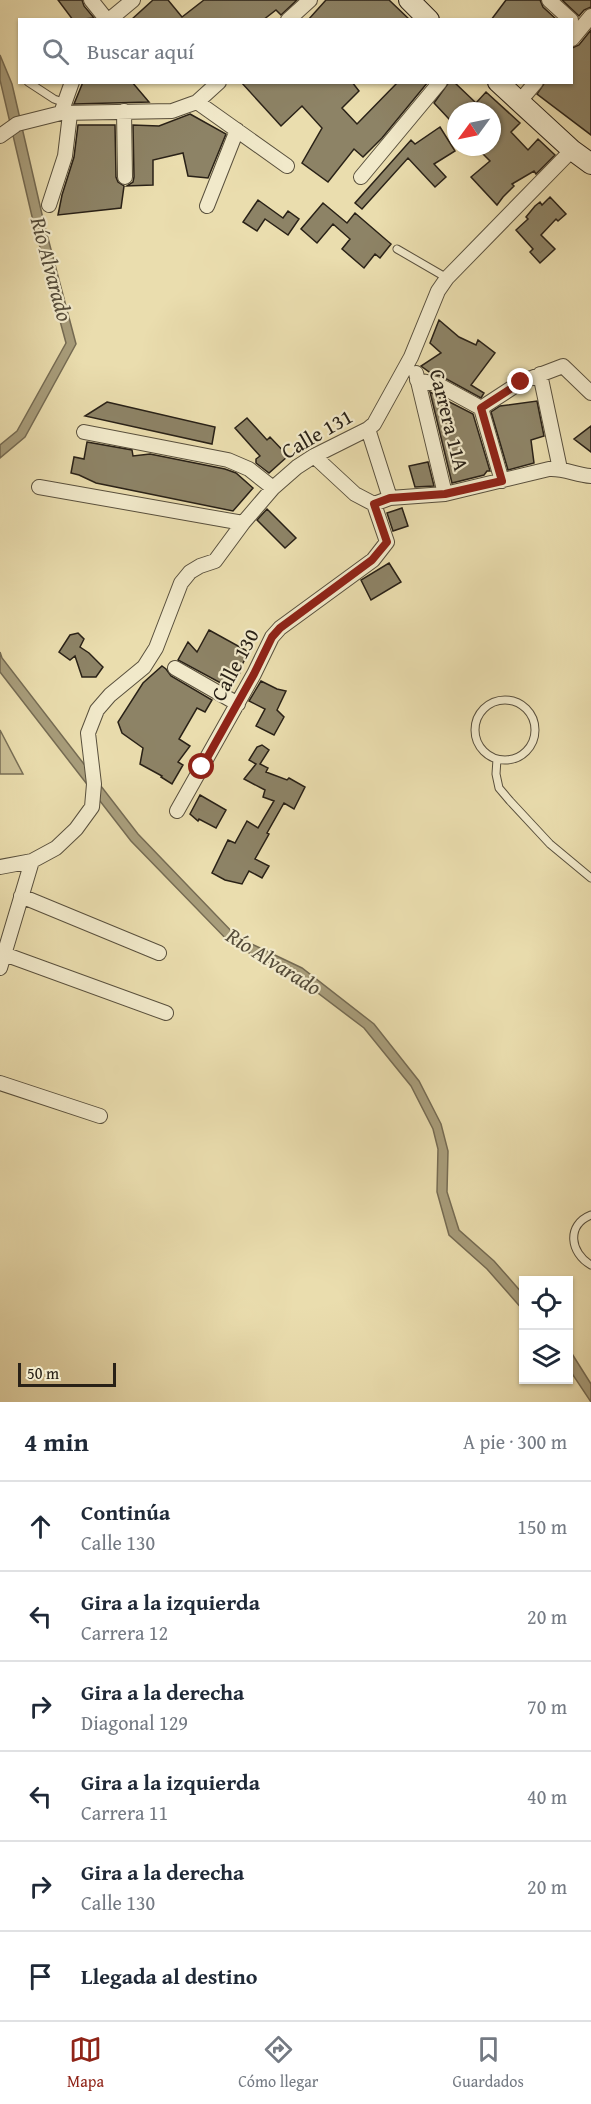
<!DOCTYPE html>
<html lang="es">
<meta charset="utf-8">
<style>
:root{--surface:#fff;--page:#f2f2f3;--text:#1f2937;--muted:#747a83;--line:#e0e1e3;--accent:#8f2418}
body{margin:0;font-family:"Gentium Book Plus",serif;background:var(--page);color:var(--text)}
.controls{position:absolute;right:18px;bottom:18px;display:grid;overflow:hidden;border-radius:0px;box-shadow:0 2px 4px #0004}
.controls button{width:54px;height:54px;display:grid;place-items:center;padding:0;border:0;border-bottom:2px solid var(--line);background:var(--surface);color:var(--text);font:30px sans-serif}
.compass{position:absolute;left:447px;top:102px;width:54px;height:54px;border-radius:50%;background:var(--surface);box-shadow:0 2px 4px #0004;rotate:237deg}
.scale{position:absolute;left:18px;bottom:15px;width:98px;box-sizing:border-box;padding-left:6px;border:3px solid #292117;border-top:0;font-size:16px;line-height:21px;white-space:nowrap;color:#292117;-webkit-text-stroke:4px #f1e9ca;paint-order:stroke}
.stop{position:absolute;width:18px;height:18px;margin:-14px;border:4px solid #8f2418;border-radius:50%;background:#fff}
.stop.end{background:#8f2418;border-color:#fff;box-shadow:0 2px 6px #0008}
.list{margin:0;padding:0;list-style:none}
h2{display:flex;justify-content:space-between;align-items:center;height:78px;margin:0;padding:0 24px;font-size:26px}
h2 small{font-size:20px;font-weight:400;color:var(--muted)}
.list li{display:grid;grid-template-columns:39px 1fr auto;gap:18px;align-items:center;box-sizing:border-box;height:90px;padding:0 24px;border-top:2px solid var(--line)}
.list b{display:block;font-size:22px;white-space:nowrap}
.list p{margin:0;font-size:20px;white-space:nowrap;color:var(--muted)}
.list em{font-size:20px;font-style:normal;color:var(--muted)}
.icon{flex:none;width:33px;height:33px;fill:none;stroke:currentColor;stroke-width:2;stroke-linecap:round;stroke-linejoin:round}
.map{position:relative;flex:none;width:591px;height:1402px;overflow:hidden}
.search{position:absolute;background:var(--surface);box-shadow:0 2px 4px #0004;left:18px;right:18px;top:18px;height:66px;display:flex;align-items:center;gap:15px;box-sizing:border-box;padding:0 21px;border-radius:0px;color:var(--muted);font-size:22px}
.sheet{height:618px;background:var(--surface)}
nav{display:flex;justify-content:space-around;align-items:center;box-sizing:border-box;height:84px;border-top:2px solid var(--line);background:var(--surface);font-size:16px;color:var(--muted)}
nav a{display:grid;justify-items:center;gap:3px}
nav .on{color:var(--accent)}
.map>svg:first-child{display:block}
.green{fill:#c9bd94;stroke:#796f56;stroke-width:1.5}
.water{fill:#a89d7b;stroke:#756b53;stroke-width:1.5}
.building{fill:#8d8366;stroke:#292117;stroke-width:1.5}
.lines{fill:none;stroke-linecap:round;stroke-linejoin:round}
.lane-casing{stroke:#59503d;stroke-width:9}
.street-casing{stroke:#59503d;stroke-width:16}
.secondary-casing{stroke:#292117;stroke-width:22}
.lane{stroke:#f1e9ca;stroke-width:7}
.street{stroke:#f1e9ca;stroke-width:14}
.secondary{stroke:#f1e9ca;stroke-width:20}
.route{stroke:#8f2418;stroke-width:8}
.labels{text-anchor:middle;stroke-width:4.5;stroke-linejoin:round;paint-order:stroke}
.street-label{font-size:21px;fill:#292117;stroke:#f1e9ca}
.water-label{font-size:22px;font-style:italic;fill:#554c3a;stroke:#f1e9ca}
</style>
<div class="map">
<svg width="591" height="1402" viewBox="0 0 591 1402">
<rect width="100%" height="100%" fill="#eaddae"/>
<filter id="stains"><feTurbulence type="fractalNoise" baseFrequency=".00333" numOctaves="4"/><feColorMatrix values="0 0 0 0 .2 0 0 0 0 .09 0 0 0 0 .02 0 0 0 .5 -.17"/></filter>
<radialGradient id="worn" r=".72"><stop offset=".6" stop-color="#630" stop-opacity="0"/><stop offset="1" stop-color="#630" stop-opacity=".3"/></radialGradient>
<path class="green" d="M0 730 23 774H0Z"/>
<path class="water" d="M0 55 12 84 44 223 76 344 25 437 0 458V445L17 431 66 343 34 225 0 80Z
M0 652 2 658 138 834 237 937 302 968 374 1024 419 1081 441 1124 448 1151 447 1192 459 1230 494 1261 523 1294V1310L487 1269 449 1235 437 1192 438 1149 433 1129 411 1086 364 1028 294 975 231 944 131 841 0 672Z
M569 1349 591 1384V1402L569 1369Z"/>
<path class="building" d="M58 0H82L84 6 94 18 73 20Z
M153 0H168L182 17 204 0H297L281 15 276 10 263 20H131Z
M326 0H389L410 20H308Z
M506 0H540L543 7 557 20H491Z
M562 0H591V7L584 10 579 16Z
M591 30V135L537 94 545 82H572V48L579 45Z
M83 82H132L149 102 74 104Z
M241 82H352L359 91 342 108 357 124 398 82H428L382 138 363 157 354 149 328 182 302 163 322 128 302 106 281 126Z
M449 82H454L476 103 486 92 520 123 511 132 528 150 538 139 555 155 536 174 534 171 512 184 514 186 503 197 497 205 471 177 490 161 476 147H492V111H456L450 120 434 103Z
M190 114 226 134 208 178 188 176 183 153 153 160V185L127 186 133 182 134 177 133 125 159 126Z
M78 125H115L116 177 118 182 124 186 121 208 58 215 62 195 74 157Z
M440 127 455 151 434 164 446 177 435 187 408 158 362 209 355 203 411 140 415 144Z
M550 197 566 214 558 221 556 219 541 235 555 249 540 263 530 252 533 249 516 230 528 219 526 217 535 206 540 202 542 205Z
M258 200 283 218 288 211 299 219 288 235 265 219 257 231 243 222Z
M323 203 347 223 355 213 391 244 380 258 375 254 364 268 342 249 350 239 333 224 317 243 301 229Z
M439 320 459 337 476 345 478 340 495 353 471 385 484 393 481 398 441 376 432 374 421 366 441 353 430 343Z
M430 392 473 414 490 471H487L484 475 452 483Z
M537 401 544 436 531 440 534 463 508 470 491 412 500 406Z
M107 402 215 427 212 444 85 416Z
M247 418 267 440 270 437 288 456 269 473 256 463V459L260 456 235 428Z
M591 426V452L574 439Z
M87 442 132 450 133 456 150 454 225 469 236 473 253 488 233 511 96 483 79 475 71 473 74 457 84 459Z
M428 462 434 486 415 487 409 466Z
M402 508 408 526 393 531 387 513Z
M267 509 296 538 285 548 257 520Z
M389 563 401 582 371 600 361 580Z
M209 630 249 652 238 672 240 673 230 688 178 660 188 642 197 652Z
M78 633 84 639 80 647 89 653 103 667 96 677H82L75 656 70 660 59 652 70 635Z
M162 666 166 669 171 676 212 700 205 712 197 708 179 739 190 746 178 762 183 765 172 784 161 777 162 776 140 764 143 748 122 733 118 722 143 683Z
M261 681 277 689 286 691 277 710 284 717 274 735 256 726 265 709 249 701Z
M262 745 269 750 260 764 268 768 266 772 287 780 289 778 305 787 294 809 284 803 267 833 269 834 255 859 269 866 262 878 249 871 242 884 225 880 212 873 228 840 235 843 247 821 258 828 274 801 263 797 265 790 244 779 256 764 249 760 257 747Z
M200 795 226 810 216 828 199 819 198 821 190 814Z"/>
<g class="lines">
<g class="lane-casing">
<path id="lane" d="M28 82 54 99 65 103
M397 249 447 278
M475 730a30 30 0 1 1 60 0a30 30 0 1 1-60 0Z
M497 759 496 774 499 788 510 801 550 844 591 878
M591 1215C566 1225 570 1253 591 1265"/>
</g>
<g class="street-casing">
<path id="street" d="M91 0 107 20
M549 0 571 20
M109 20 133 0
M288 20 310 0
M572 39 591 16
M520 101 536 82
M197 102 287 166
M124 111 125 177
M61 113 72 82
M0 136 17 124 61 113 172 111 197 102 219 82
M361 177 440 82
M49 205 65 156 70 114
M207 206 237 130
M416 373 445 494
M540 374 560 469
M417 380 437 384 481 408 502 481
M481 408 521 382 563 366 591 393
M368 429 390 498
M84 432 228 460 249 469 273 488
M39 487 243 523
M374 504 390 498 445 494 549 469C564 468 576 475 591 476
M175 668 238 704
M177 811 254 674 272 637 280 628 373 560 387 542 374 504 355 494 314 456
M0 867 32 861 56 848 76 829 92 807 94 784 88 733 97 710 110 695 144 667 156 648 181 583 190 572 200 566 215 561 243 523 273 488 297 467 314 456 368 429 374 424 411 357 438 291 447 278 572 150
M21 896 159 953
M4 954 166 1013
M0 968 32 861
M0 1083 100 1116"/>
</g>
<g class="secondary-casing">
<path id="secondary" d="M409 0 429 20
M498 82 572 150 591 164"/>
</g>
<use href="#lane" class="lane"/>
<use href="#street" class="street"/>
<use href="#secondary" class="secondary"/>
</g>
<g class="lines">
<path class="route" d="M202 767 254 674 272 637 280 628 372 560 387 542 374 504 390 498 445 494 502 481 481 408 521 382"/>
</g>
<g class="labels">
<g class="street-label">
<text transform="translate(449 420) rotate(76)" y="7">Carrera 11A</text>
<text transform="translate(317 434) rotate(-30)" y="7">Calle 131</text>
<text transform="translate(235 665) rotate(-62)" y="7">Calle 130</text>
</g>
<g class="water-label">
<text transform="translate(52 269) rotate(75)" y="8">Río Alvarado</text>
<text transform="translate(274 961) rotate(32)" y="8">Río Alvarado</text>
</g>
</g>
<rect width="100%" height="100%" filter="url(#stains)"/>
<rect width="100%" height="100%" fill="url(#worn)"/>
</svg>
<div class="controls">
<button><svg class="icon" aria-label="locate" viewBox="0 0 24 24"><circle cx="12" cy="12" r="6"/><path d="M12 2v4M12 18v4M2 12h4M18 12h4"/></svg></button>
<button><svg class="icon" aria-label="layers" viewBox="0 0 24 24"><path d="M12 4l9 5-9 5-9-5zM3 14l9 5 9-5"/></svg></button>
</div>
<svg class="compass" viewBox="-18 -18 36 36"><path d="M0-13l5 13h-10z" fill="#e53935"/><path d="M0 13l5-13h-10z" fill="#747a83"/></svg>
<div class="scale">50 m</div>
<div class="stop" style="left:202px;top:767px"></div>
<div class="stop end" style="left:521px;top:382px"></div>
<div class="search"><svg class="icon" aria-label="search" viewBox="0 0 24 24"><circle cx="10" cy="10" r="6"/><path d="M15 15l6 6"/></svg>Buscar aquí</div>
</div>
<section class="sheet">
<h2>4 min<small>A pie · 300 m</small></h2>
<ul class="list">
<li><svg class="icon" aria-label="ahead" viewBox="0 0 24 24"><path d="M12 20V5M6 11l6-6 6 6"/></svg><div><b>Continúa</b><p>Calle 130</p></div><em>150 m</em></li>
<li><svg class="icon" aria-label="left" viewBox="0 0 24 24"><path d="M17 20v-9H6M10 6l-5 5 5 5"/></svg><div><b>Gira a la izquierda</b><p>Carrera 12</p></div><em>20 m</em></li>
<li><svg class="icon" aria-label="right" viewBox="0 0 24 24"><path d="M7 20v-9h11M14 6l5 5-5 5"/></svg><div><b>Gira a la derecha</b><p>Diagonal 129</p></div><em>70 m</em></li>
<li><svg class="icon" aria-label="left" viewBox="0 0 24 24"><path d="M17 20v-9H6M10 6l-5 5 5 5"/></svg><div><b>Gira a la izquierda</b><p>Carrera 11</p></div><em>40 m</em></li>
<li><svg class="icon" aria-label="right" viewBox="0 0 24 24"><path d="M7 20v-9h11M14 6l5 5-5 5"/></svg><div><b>Gira a la derecha</b><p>Calle 130</p></div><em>20 m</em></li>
<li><svg class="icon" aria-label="arrive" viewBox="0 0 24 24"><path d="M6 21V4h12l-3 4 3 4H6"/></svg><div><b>Llegada al destino</b></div></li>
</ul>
</section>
<nav>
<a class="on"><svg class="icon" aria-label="map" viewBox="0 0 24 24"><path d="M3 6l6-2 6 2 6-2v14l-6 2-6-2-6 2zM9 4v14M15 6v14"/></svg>Mapa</a>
<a><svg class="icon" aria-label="directions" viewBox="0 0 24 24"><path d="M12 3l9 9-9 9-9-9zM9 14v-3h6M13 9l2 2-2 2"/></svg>Cómo llegar</a>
<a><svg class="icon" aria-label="saved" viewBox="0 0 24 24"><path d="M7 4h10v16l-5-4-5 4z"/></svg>Guardados</a>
</nav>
